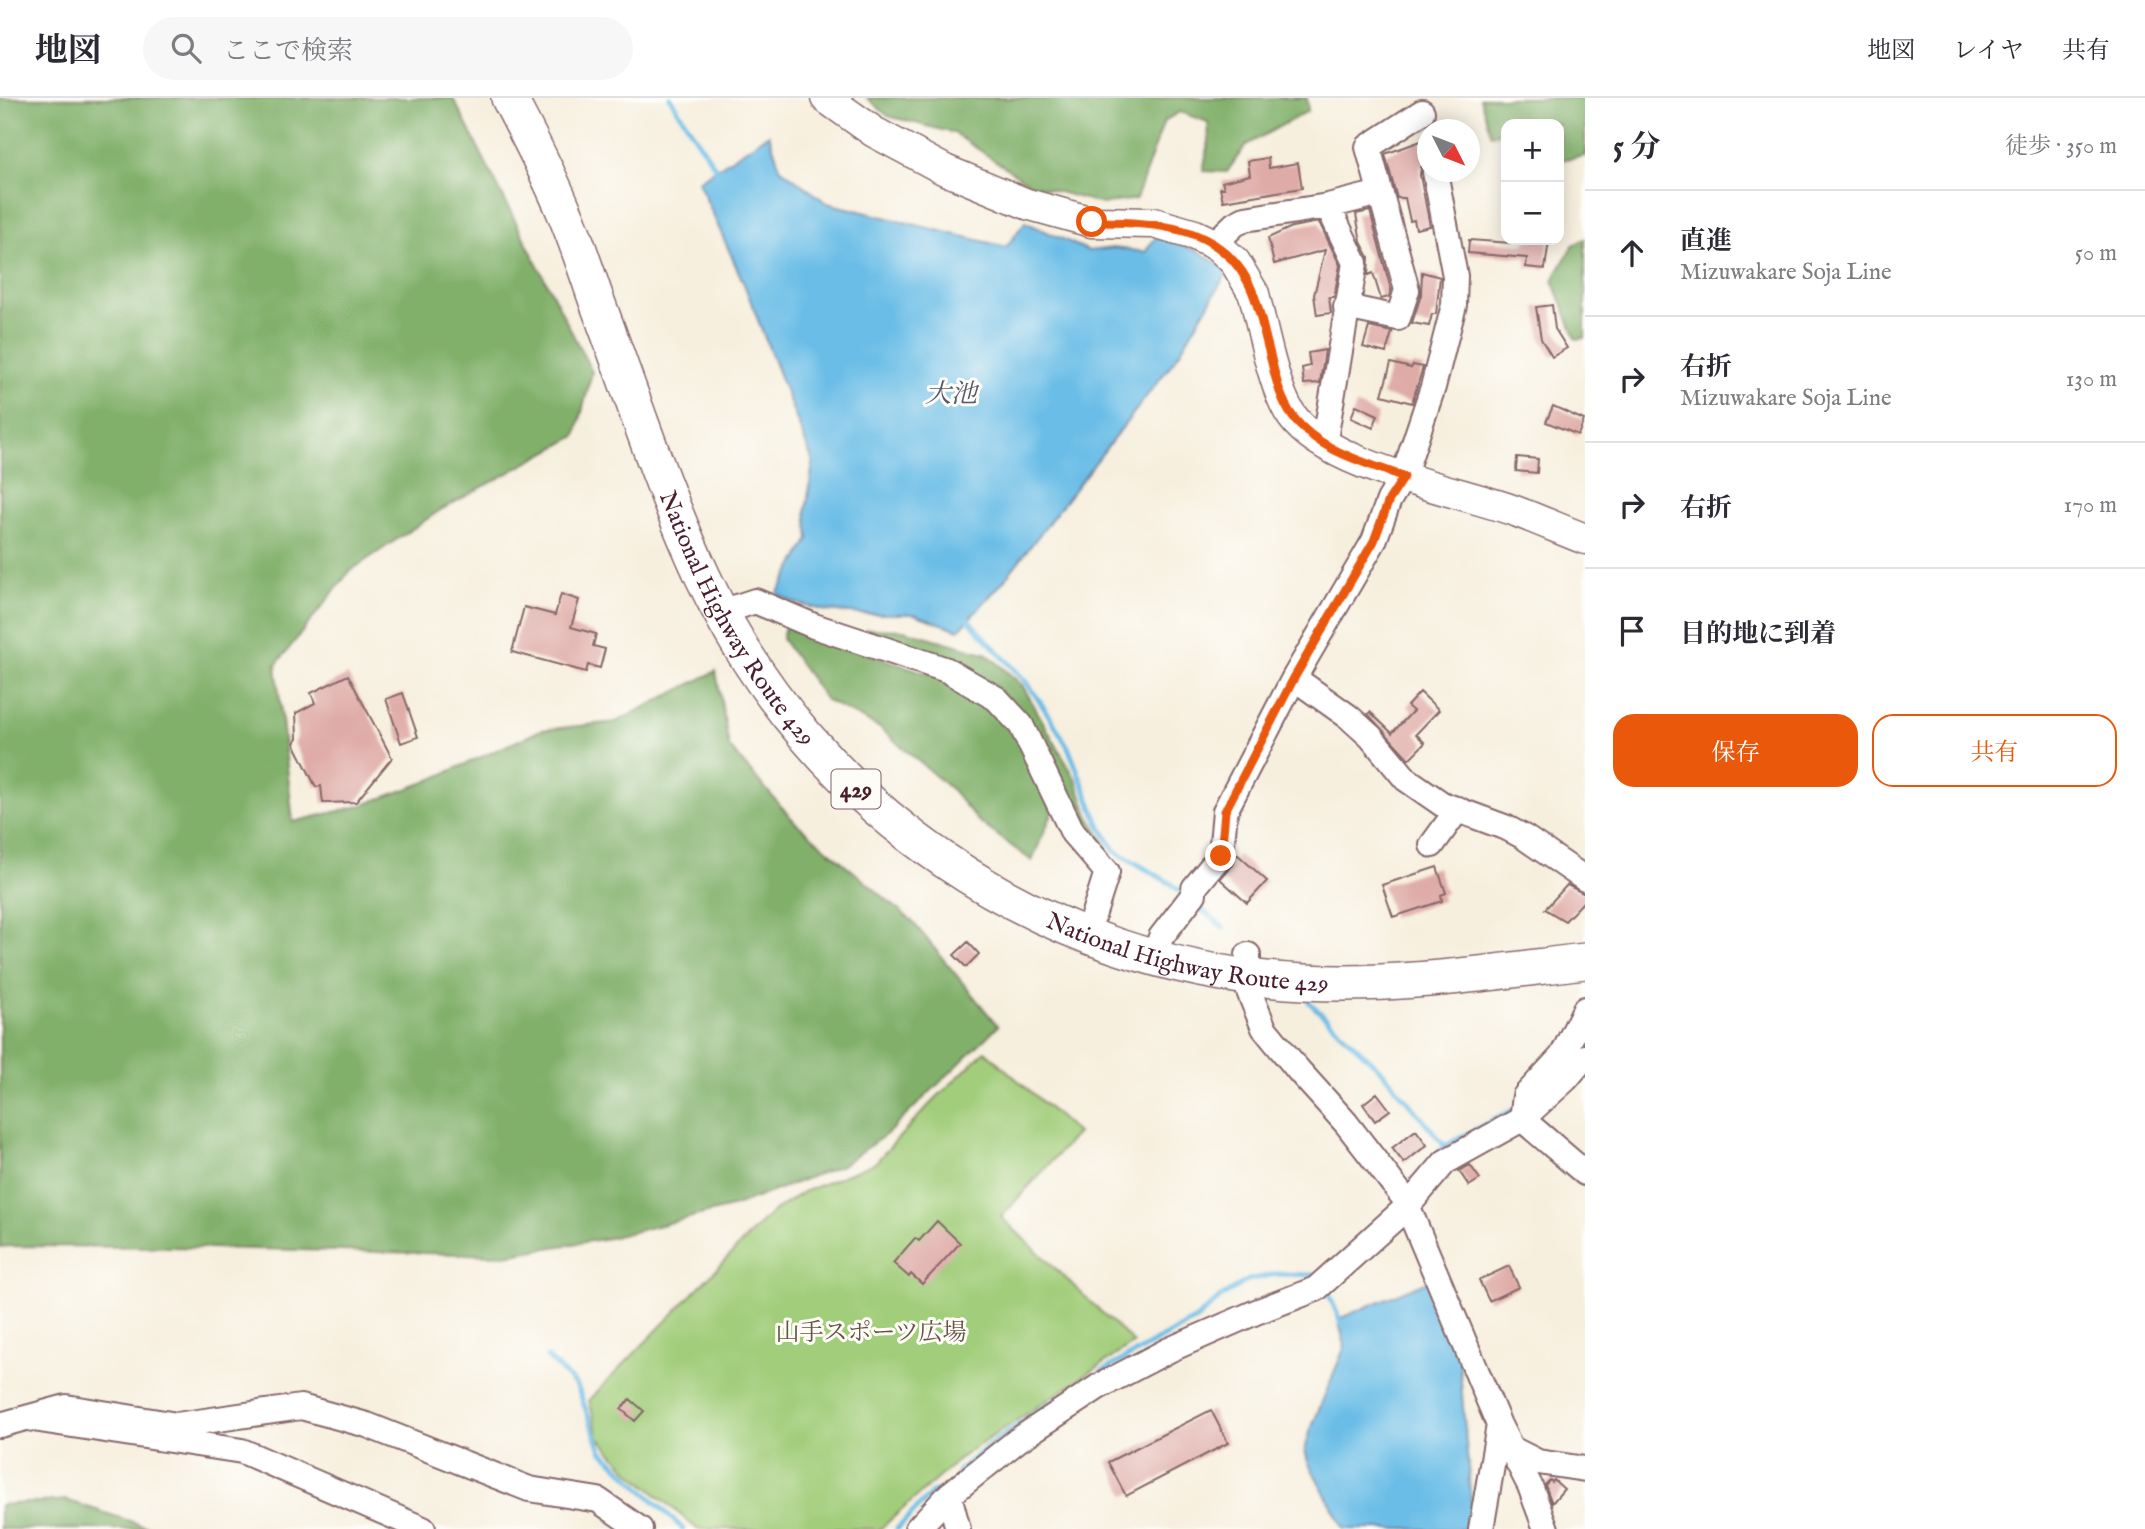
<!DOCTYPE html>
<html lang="ja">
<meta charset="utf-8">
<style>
:root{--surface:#fff;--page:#f7f7f7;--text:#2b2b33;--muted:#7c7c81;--line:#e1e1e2;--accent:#ea580c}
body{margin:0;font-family:"IM FELL English","Noto Serif JP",serif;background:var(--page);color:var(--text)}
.controls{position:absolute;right:21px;top:21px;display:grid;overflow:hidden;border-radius:14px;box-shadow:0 4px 18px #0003}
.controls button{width:63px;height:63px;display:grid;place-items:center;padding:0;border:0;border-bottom:2px solid var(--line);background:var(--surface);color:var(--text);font:35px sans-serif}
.compass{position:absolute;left:1417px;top:21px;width:63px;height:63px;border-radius:50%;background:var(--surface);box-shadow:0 4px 18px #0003;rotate:132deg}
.stop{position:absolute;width:21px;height:21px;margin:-16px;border:5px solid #ea580c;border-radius:50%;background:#fff}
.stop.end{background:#ea580c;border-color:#fff;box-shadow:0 2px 7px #0008}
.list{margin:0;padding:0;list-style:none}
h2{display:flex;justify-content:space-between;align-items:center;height:91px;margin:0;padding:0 28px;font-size:30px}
h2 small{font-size:23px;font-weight:400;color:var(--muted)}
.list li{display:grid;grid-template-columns:46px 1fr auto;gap:21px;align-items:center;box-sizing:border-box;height:126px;padding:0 28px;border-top:2px solid var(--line)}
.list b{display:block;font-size:26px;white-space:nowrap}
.list p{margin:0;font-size:23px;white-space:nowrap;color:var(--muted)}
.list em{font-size:23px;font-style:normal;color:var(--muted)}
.actions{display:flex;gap:14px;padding:21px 28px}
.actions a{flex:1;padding:16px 0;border:2px solid var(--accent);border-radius:21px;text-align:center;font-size:24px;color:var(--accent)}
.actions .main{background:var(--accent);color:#fff}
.icon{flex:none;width:38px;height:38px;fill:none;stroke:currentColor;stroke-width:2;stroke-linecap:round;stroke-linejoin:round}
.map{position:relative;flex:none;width:1585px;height:1431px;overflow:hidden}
header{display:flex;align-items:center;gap:42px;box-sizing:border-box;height:98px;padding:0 35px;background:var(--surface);border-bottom:2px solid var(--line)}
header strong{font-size:33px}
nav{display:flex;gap:38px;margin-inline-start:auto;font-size:24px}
.search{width:490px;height:63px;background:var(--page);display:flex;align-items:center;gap:18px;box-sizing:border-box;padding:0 24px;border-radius:38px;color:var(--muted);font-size:26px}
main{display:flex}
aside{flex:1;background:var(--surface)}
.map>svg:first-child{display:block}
.green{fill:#a2cd7a;stroke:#767652;stroke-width:2}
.forest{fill:#81b06a;stroke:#66684a;stroke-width:2}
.water{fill:#6bbde7;stroke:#5a6e89;stroke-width:2}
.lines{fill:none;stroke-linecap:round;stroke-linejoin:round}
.stream{stroke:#6bbde7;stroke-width:5}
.building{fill:#dfaba7}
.minor-casing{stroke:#87686a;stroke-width:28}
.major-casing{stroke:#87686a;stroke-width:33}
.highway-casing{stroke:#87686a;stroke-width:38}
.minor{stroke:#fff;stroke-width:24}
.major{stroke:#fff;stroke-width:30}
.highway{stroke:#fff;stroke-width:35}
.route{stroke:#ea580c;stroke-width:9}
.labels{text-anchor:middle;stroke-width:6;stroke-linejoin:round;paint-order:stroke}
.shield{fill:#fdfcf7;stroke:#806168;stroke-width:2}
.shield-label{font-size:23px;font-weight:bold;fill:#4a1f2b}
.street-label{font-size:24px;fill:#4a1f2b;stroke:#fdfcf7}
.park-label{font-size:24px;fill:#645343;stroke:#fdfcf7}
.water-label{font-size:26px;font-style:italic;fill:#56566d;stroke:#fdfcf7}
</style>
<header>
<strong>地図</strong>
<div class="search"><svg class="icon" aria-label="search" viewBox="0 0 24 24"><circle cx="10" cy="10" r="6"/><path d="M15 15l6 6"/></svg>ここで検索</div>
<nav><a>地図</a><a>レイヤ</a><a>共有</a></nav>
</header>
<main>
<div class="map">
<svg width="1585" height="1431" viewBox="0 0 1585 1431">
<rect width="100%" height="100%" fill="#fdfcf7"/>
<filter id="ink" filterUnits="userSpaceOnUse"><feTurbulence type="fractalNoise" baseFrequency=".0143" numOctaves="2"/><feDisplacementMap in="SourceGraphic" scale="14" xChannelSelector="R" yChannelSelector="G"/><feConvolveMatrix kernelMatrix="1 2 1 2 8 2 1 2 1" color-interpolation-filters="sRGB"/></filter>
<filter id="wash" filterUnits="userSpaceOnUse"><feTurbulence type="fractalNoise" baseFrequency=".00686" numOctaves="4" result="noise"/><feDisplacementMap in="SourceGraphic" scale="28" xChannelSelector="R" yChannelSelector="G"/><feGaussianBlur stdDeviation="1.57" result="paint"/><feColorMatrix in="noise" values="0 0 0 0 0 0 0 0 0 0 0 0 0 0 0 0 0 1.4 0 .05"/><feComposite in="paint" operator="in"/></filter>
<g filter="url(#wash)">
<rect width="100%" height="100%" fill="#f7efde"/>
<path class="green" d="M985 953 1077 1035 1001 1119 1134 1245 964 1357 880 1431H697L628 1372 599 1340 589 1302 771 1115 803 1094 875 1065 933 1003Z"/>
<path class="forest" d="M0 0H453L592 274 576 338 442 411 350 473 276 567 293 724 360 708 426 684 541 632 616 624 716 573 729 649 795 724 912 823 998 928 888 1035 842 1067 735 1108 609 1140 505 1157 169 1149 11 1148 0 1149Z
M867 0H1307L1308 13 1246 47 1227 74 1203 73 1209 43 1208 24 1180 14 1164 23 1136 101 1102 106 1030 86 954 35 888 18Z
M1480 0H1585V58L1559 62V26H1506V33L1491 37Z
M1585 141V240L1576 241 1553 182 1573 147Z
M785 529 957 585 990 605 1015 633 1053 713 1032 763 978 723 953 693 880 630 826 602 782 541Z
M865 531 904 532 987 556 1022 587 1076 682 1088 717 1107 750 1105 757 1087 738 1000 593 963 566 923 550 880 539Z
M66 1402 154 1431H0V1407Z"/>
<path class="water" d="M769 36 780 70 827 105 1006 149 1025 124 1089 153 1113 150 1145 154 1156 139 1198 153 1228 173 1177 259 1001 486 959 532 914 516H861L827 513 795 505 777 496 809 441 806 413 813 364 744 186 698 83Z
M1432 1181 1459 1259 1472 1417 1470 1431H1344L1308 1364 1305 1352 1311 1331 1345 1248 1338 1221Z"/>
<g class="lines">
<path class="stream" d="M670 0 720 77
M965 518 1028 586 1050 619 1068 649 1099 726 1115 753 1170 785 1185 797
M1195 806 1223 829
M1309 904 1382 973 1445 1048 1515 1011
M1436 1058 1445 1048
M1405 1092 1422 1073
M1327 1192 1342 1227
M547 1259 577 1288 601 1352 683 1431
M1101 1274 1196 1221 1221 1199 1248 1182 1276 1176 1319 1177
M958 1374C990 1344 1029 1320 1066 1296
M897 1431 933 1394 941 1391"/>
</g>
<g id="blocks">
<path class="building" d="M1421 43 1426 62 1421 69 1420 77 1430 128 1416 131 1414 122 1410 123 1405 100H1397L1385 56Z
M1268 60 1269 70 1298 65 1302 90 1223 103 1220 90H1224L1222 84 1250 77 1248 63Z
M1370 113 1391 192 1389 199 1381 201 1373 175 1368 177 1369 159 1361 144 1356 116Z
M1319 124 1340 167 1334 199H1329L1331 215 1317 217 1314 197 1325 152 1274 166 1268 140 1292 129Z
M1469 142 1525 146 1526 142H1549L1545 171 1526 169 1527 160 1468 155Z
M1422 174 1440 179 1436 216H1432L1429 228 1412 225 1421 197Z
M1552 207 1555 231 1567 250 1552 259 1541 241 1536 209Z
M1369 229 1392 234 1386 255 1363 249Z
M1325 252 1320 285 1304 286 1302 270 1310 268 1308 255Z
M1391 265 1411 270 1413 267 1423 269 1412 305 1382 297Z
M1356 307 1378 317 1373 330 1351 320Z
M1553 308 1584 322 1578 337 1546 324Z
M1517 359 1538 361 1537 375 1516 373Z
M561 496 579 502 571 529 596 536 593 548 605 551 600 570 588 567 586 574 512 554 524 509 555 517Z
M348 577 392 660 356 704 323 705 321 688 316 689 294 645 297 640 296 615 315 605 311 595Z
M1420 594 1439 612 1416 636 1425 645 1409 661 1368 616 1370 614 1392 635 1413 613 1407 608Z
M403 595 418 639 401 645 386 601Z
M1237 756 1267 783 1247 805 1220 781 1233 766Z
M1437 769 1446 795 1441 797 1442 803 1393 819 1382 787Z
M1567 787 1585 796V802L1565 823 1545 811Z
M968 844 979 856 966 869 954 857Z
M1377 995 1390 1012 1375 1023 1363 1006Z
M1416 1032 1427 1047 1404 1065 1392 1050Z
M1470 1067 1480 1081 1469 1088 1459 1073Z
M937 1123 960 1145 922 1186 911 1176 909 1179 893 1165 915 1140 919 1143Z
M1509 1168 1519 1189 1489 1203 1479 1182Z
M630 1301 644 1313 635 1323 621 1311Z
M1211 1312 1228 1345 1126 1398 1108 1364Z
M1550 1382 1552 1384 1554 1382 1564 1391 1552 1405 1545 1387Z"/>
</g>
</g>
<g filter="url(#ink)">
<use href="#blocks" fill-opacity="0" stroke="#87686a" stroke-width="2"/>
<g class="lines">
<g class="minor-casing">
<path id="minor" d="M1328 108 1380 95
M1214 146 1235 126 1245 121 1328 108 1355 165 1324 347
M1346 209 1398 220 1407 192 1368 49 1422 14
M722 514 755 503 814 528 947 572 997 601 1021 627 1073 735 1107 774 1087 837
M1294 580 1349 619 1371 639 1406 681 1442 706 1507 730 1524 739 1585 781
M1432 747 1458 711
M1248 857V891L1264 930 1299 973 1346 1025 1404 1100 1499 1327 1530 1388 1546 1431
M1154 859 1161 839 1194 796V790L1221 757 1225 713 1294 580 1374 443 1389 402 1403 379 1433 289 1454 207 1455 178 1435 74
M1585 911 1562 958 1525 998 1522 1021 1585 1075
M33 1321 242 1353 423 1431
M0 1327 66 1309 177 1327 301 1309 367 1327 529 1391 598 1402 640 1431
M1510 1350 1538 1364 1585 1371
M949 1397 958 1431
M917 1431 949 1397 1018 1342 1098 1289 1169 1252 1256 1214 1316 1191 1407 1109 1445 1064 1522 1021 1566 981 1585 959
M1481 1431 1499 1327"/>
</g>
<g class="major-casing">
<path id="major" d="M826 0 874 34 945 72 1027 106 1092 124 1154 125 1195 137 1218 148 1235 164 1254 196C1262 228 1274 293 1292 318 1328 369 1457 392 1515 413 1539 422 1562 432 1585 441"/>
</g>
<g class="highway-casing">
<g id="highway">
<path id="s1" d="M509 0C528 37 548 74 564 113 576 141 586 172 596 201 631 294 661 389 703 479 812 713 1046 871 1304 884 1398 889 1492 874 1585 863"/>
</g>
</g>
<use href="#minor" class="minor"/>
<use href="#major" class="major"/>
<use href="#highway" class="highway"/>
</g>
</g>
<g class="lines" filter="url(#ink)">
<path class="route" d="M1092 124C1150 125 1215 124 1247 182 1258 202 1262 227 1268 249 1274 271 1278 299 1293 319 1319 353 1365 364 1404 379L1389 402 1374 443 1294 580 1225 713 1221 758"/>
</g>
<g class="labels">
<rect class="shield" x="831.5" y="671.5" width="49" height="39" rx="5"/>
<g class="shield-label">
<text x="856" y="699">429</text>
</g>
<g class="street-label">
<text dy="8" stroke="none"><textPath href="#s1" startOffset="570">National Highway Route 429</textPath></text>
<text dy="8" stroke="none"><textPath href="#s1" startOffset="1158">National Highway Route 429</textPath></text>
</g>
<g class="park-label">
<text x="871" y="1242">山手スポーツ広場</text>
</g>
<g class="water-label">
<text x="951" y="304">大池</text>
</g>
</g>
</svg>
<div class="controls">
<button>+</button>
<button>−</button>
</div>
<svg class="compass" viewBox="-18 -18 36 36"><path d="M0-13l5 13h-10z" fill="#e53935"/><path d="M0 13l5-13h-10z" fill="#7c7c81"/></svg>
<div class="stop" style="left:1092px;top:124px"></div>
<div class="stop end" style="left:1221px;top:758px"></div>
</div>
<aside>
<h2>5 分<small>徒歩 · 350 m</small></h2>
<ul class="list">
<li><svg class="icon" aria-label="ahead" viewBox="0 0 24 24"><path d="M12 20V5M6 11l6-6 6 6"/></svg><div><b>直進</b><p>Mizuwakare Soja Line</p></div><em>50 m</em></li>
<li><svg class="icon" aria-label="right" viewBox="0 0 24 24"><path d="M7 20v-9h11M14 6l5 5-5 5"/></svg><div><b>右折</b><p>Mizuwakare Soja Line</p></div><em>130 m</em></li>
<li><svg class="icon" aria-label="right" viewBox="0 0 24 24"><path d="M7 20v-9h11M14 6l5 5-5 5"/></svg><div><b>右折</b></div><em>170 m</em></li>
<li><svg class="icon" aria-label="arrive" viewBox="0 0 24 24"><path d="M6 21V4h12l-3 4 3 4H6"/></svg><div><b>目的地に到着</b></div></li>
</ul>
<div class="actions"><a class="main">保存</a><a>共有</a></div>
</aside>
</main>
